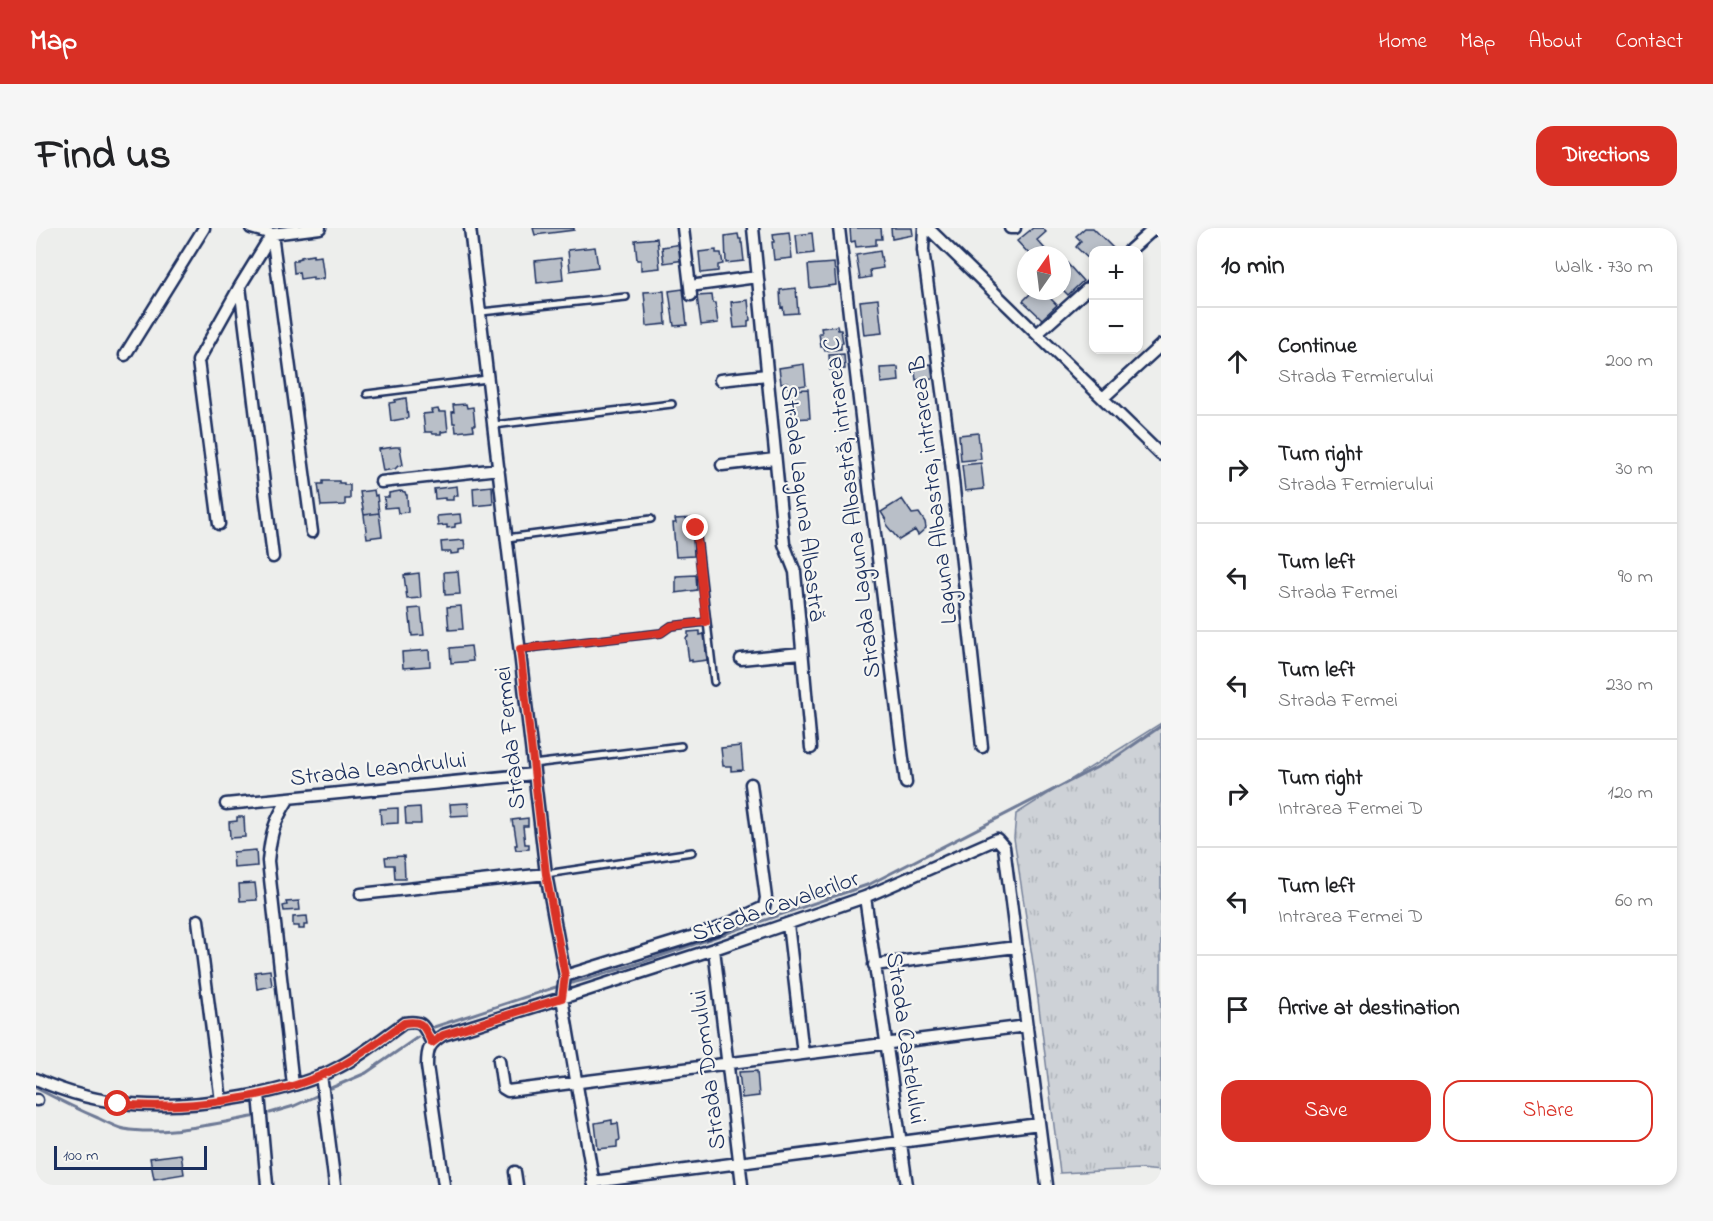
<!DOCTYPE html>
<meta charset="utf-8">
<style>
:root{--surface:#fff;--page:#f6f6f6;--text:#202124;--muted:#757577;--line:#e0e0e0;--accent:#d93025}
body{margin:0;font-family:"Indie Flower",sans-serif;background:var(--page);color:var(--text)}
.controls{position:absolute;right:18px;top:18px;display:grid;overflow:hidden;border-radius:12px;box-shadow:0 3px 9px #0003}
.controls button{width:54px;height:54px;display:grid;place-items:center;padding:0;border:0;border-bottom:2px solid var(--line);background:var(--surface);color:var(--text);font:30px sans-serif}
.compass{position:absolute;left:981px;top:18px;width:54px;height:54px;border-radius:50%;background:var(--surface);box-shadow:0 3px 9px #0003;rotate:14deg}
.scale{position:absolute;left:18px;bottom:15px;width:153px;box-sizing:border-box;padding-left:6px;border:3px solid #1b2f5e;border-top:0;font-size:16px;line-height:21px;white-space:nowrap;color:#1b2f5e;-webkit-text-stroke:4px #f6f6f2;paint-order:stroke}
.stop{position:absolute;width:18px;height:18px;margin:-14px;border:4px solid #d93025;border-radius:50%;background:#fff}
.stop.end{background:#d93025;border-color:#fff;box-shadow:0 2px 6px #0008}
.list{margin:0;padding:0;list-style:none}
h2{display:flex;justify-content:space-between;align-items:center;height:78px;margin:0;padding:0 24px;font-size:26px}
h2 small{font-size:20px;font-weight:400;color:var(--muted)}
.list li{display:grid;grid-template-columns:39px 1fr auto;gap:18px;align-items:center;box-sizing:border-box;height:108px;padding:0 24px;border-top:2px solid var(--line)}
.list b{display:block;font-size:22px;white-space:nowrap}
.list p{margin:0;font-size:20px;white-space:nowrap;color:var(--muted)}
.list em{font-size:20px;font-style:normal;color:var(--muted)}
.actions{display:flex;gap:12px;padding:18px 24px}
.actions a{flex:1;padding:14px 0;border:2px solid var(--accent);border-radius:18px;text-align:center;font-size:21px;color:var(--accent)}
.actions .main{background:var(--accent);color:#fff}
.icon{flex:none;width:33px;height:33px;fill:none;stroke:currentColor;stroke-width:2;stroke-linecap:round;stroke-linejoin:round}
.map{position:relative;flex:none;width:1125px;height:957px;overflow:hidden;border-radius:18px}
header{display:flex;align-items:center;gap:36px;box-sizing:border-box;height:84px;padding:0 30px;background:var(--accent);color:#fff}
header strong{font-size:28px}
nav{display:flex;gap:33px;margin-inline-start:auto;font-size:21px}
.intro{display:flex;align-items:center;justify-content:space-between;box-sizing:border-box;height:144px;padding:0 36px}
h1{margin:0;font-size:42px}
.button{padding:15px 27px;border-radius:18px;background:var(--accent);color:#fff;font-size:21px;font-weight:700}
main{display:flex;gap:36px;padding:0 36px}
aside{flex:1;background:var(--surface);border-radius:18px;box-shadow:0 3px 9px #0003}
.map>svg:first-child{display:block}
.grass{fill:url(#grass-tufts);stroke:#74809a;stroke-width:1.5}
.lines{fill:none;stroke-linecap:round;stroke-linejoin:round}
.stream{stroke:#6e7a96;stroke-width:3}
.building{fill:#b9bfc8;stroke:#1b2f5e;stroke-width:1.5}
.service-casing{stroke:#1b2f5e;stroke-width:10}
.minor-casing{stroke:#1b2f5e;stroke-width:15}
.service{stroke:#f6f6f2;stroke-width:5}
.minor{stroke:#f6f6f2;stroke-width:10}
.route{stroke:#d93025;stroke-width:8}
.labels{text-anchor:middle;stroke-width:4.5;stroke-linejoin:round;paint-order:stroke}
.street-label{font-size:24px;fill:#1b2f5e;stroke:#f6f6f2}
</style>
<header>
<strong>Map</strong>
<nav><a>Home</a><a>Map</a><a>About</a><a>Contact</a></nav>
</header>
<div class="intro"><h1>Find us</h1><a class="button">Directions</a></div>
<main>
<div class="map">
<svg width="1125" height="957" viewBox="0 0 1125 957">
<defs>
<pattern id="grass-tufts" width="24" height="20" patternUnits="userSpaceOnUse" patternTransform="scale(1.5)"><rect width="24" height="20" fill="#ced2d7"/><path d="M3 7l-1-3M5 7V3M7 7l1-3M15 17l-1-3M17 17v-4M19 17l1-3" fill="none" stroke="#b0b5bb"/></pattern>
</defs>
<rect width="100%" height="100%" fill="#edeeec"/>
<filter id="ink" filterUnits="userSpaceOnUse"><feTurbulence type="fractalNoise" baseFrequency=".0167" numOctaves="2"/><feDisplacementMap in="SourceGraphic" scale="12" xChannelSelector="R" yChannelSelector="G"/><feConvolveMatrix kernelMatrix="1 2 1 2 8 2 1 2 1" color-interpolation-filters="sRGB"/></filter>
<g filter="url(#ink)">
<path class="grass" d="M1125 495V943L1104 941 1024 945 999 748 978 610 980 586Z"/>
<g class="lines">
<path class="stream" d="M398 799 520 759 548 752 607 734 834 656 1077 531 1125 498
M0 860C21 871 41 881 62 890 70 894 79 899 88 901 126 908 177 896 216 889
M295 860 330 845 382 809
M234 885 258 878 280 868"/>
</g>
<path class="building" d="M497 0H538V2L499 7Z
M814 0H845L846 11H840V17L820 19 819 13 815 14Z
M855 0H876L877 7 856 11Z
M997 0H1006L1010 4 1001 12 1010 22 1005 27H994L981 13Z
M1049 0H1057L1079 22H1058V36L1040 19 1045 13 1040 8Z
M753 4 756 30 738 32 736 14H738L737 6Z
M776 5 778 25 762 27 760 7Z
M702 6 703 11H705V15H706L708 33 690 35 689 8Z
M621 10 624 40 605 42V32H601L599 12Z
M646 16 648 32 628 35 626 19Z
M559 19 562 39 534 43 532 22Z
M680 22V25H685L687 36 682 37V43L665 45 663 24Z
M844 23 847 40 834 42 835 49 824 51 820 27Z
M277 27V29L285 28 288 50H286V51L277 52V49L264 51 263 44 258 45 257 33H261V31L265 30V29Z
M525 30 527 52 501 55 499 33Z
M1030 34 1047 53 1032 67 1026 61V38Z
M798 35 800 57 774 60 772 37Z
M760 60 762 85 748 86 747 79 745 80 744 62Z
M647 61 651 97 638 98 633 63Z
M628 63 630 96 611 98 608 64Z
M997 63H1007L1021 77 1006 91 987 73Z
M676 67 677 75H679L682 95 665 97 661 68Z
M842 71 846 105 828 107 824 73Z
M712 72 714 92 712 93V99L698 100 695 74Z
M801 98 802 102H805L807 115H805V121L789 123 788 119H785L783 105H786L785 100Z
M808 126 809 141 794 142 793 127Z
M768 136 770 157 752 160 751 154 745 155 743 140Z
M895 136 897 150 880 152 878 137Z
M862 139 863 153 845 155 844 140Z
M772 161 774 190 756 191 754 162Z
M370 170 372 190 355 193 353 175 359 174V172Z
M430 176 431 180 437 179 439 197H437L438 202 420 204 419 195H417L416 184H418L417 177Z
M402 181 403 184H410L412 203 405 204V206H397L396 204H389L387 186 396 185 395 182Z
M942 205 945 231 925 233 923 207Z
M359 219H364L367 237 362 238 359 241 347 243 343 221Z
M945 235 948 261 929 263 926 237Z
M287 253H303V255H308V257H314V271H309V277L285 278 282 256H287Z
M421 258 422 268H417V272H409V270L399 271 398 261Z
M456 258 457 276 438 278 437 260Z
M338 262 339 268 341 267 343 285 328 287 324 264Z
M364 263 369 264 370 267H371L372 284 362 285 361 279 349 280 348 269H353V265Z
M866 271 876 286 883 285 889 294 890 300 882 307 879 302 863 312 851 298 850 292 845 284Z
M343 285 346 308 331 310 328 287Z
M424 286 425 295 419 296V299L411 300V297L402 298 401 288Z
M656 290 658 328 640 329 637 295H640L639 291Z
M428 312 429 321 423 322V325L415 326V324H406L405 314Z
M422 343 424 366 409 367 408 344Z
M383 345 385 370 371 371 368 347Z
M660 347 661 362 640 365V348Z
M425 378 427 401 413 402 411 379Z
M385 380 388 407 376 408 373 381Z
M664 403V407L668 406 671 432 656 434V432L653 433 650 410 652 409V404Z
M435 418 437 433 415 435 414 420Z
M393 422 394 438 367 440 366 424Z
M705 518 707 542 695 543V538H687L685 520Z
M432 575 433 587 415 588 414 576Z
M384 579 385 596H370L369 580Z
M362 580V595L345 596 344 581Z
M201 589H208L209 609 194 610 193 594 201 593Z
M492 590V598H487L489 616H493V621L480 622 479 617H481L478 598H477L476 592Z
M220 622 221 638 198 640 197 624Z
M368 628 369 651H359L358 637H350L349 629Z
M219 655 221 672 204 673 203 656Z
M263 673 264 682 248 683 247 678 251 677 250 674Z
M271 688 272 697H268V701H263V698H257V689Z
M234 742 236 758 221 761 219 744Z
M721 843 723 868 706 870 703 844Z
M576 892V896L582 895 584 912 581 913V919L562 921 559 895Z
M145 926 148 946 118 951 114 930Z"/>
<g class="lines">
<g class="service-casing">
<path id="service" d="M445 84 590 69
M331 166 451 151
M458 197 636 176
M660 300 678 454
M471 310 615 291
M484 421 625 405 635 398 670 394
M497 536 645 518
M510 646 656 624"/>
</g>
<g class="minor-casing">
<path id="minor" d="M215 0 236 6 284 0
M647 0 655 67
M717 0 748 316 759 344 775 520
M803 0 834 266 870 555
M888 0 887 22 913 215 946 519
M892 0 1125 227
M974 0H979
M236 6 276 304
M1094 22 1119 0
M661 57 721 49
M204 58 237 329
M1002 105 1058 55
M89 127 168 0
M684 152 731 147
M1067 170 1125 117
M686 237 739 231
M345 254 463 241
M183 296 162 133 204 58 236 6
M705 431 765 425
M253 570C238 594 235 604 232 633L257 857
M190 576 498 546
M325 666 510 646
M829 669 871 957
M162 692 185 873
M752 696 767 826
M678 721 706 957
M838 737 980 719
M529 748 681 701 728 679 730 670 715 556
M463 832 467 860 472 863 991 798
M285 847 299 957
M0 851C67 882 136 882 207 869 240 863 274 855 303 839 326 827 347 810 368 795 388 792 387 798 396 815
M223 866 231 957
M0 872H1
M479 944 481 957
M557 954 1003 896
M408 957 391 838C391 821 393 816 407 807L526 770 529 748 510 646 434 0
M558 957 526 770 678 721 829 669 961 611 968 619 1011 957"/>
</g>
<use href="#service" class="service"/>
<use href="#minor" class="minor"/>
</g>
</g>
<g class="lines" filter="url(#ink)">
<path class="route" d="M82 876C150 882 242 871 303 839 326 827 347 810 368 795 388 792 387 798 396 815L407 807 526 770 529 748 510 646 484 421 625 405 635 398 670 394 660 300"/>
</g>
<g class="labels">
<g class="street-label">
<text transform="translate(896 262) rotate(-97)" y="8">Laguna Albastra, intrarea B</text>
<text transform="translate(768 275) rotate(83)" y="8">Strada Laguna Albastră</text>
<text transform="translate(815 280) rotate(-97)" y="8">Strada Laguna Albastră, intrarea C</text>
<text transform="translate(473 510) rotate(-96)" y="8">Strada Fermei</text>
<text transform="translate(342 540) rotate(-6)" y="8">Strada Leandrului</text>
<text transform="translate(739 677) rotate(-19)" y="8">Strada Cavalerilor</text>
<text transform="translate(871 810) rotate(82)" y="8">Strada Castelului</text>
<text transform="translate(671 842) rotate(-97)" y="8">Strada Domului</text>
</g>
</g>
</svg>
<div class="controls">
<button>+</button>
<button>−</button>
</div>
<svg class="compass" viewBox="-18 -18 36 36"><path d="M0-13l5 13h-10z" fill="#e53935"/><path d="M0 13l5-13h-10z" fill="#757577"/></svg>
<div class="scale">100 m</div>
<div class="stop" style="left:82px;top:876px"></div>
<div class="stop end" style="left:660px;top:300px"></div>
</div>
<aside>
<h2>10 min<small>Walk · 730 m</small></h2>
<ul class="list">
<li><svg class="icon" aria-label="ahead" viewBox="0 0 24 24"><path d="M12 20V5M6 11l6-6 6 6"/></svg><div><b>Continue</b><p>Strada Fermierului</p></div><em>200 m</em></li>
<li><svg class="icon" aria-label="right" viewBox="0 0 24 24"><path d="M7 20v-9h11M14 6l5 5-5 5"/></svg><div><b>Turn right</b><p>Strada Fermierului</p></div><em>30 m</em></li>
<li><svg class="icon" aria-label="left" viewBox="0 0 24 24"><path d="M17 20v-9H6M10 6l-5 5 5 5"/></svg><div><b>Turn left</b><p>Strada Fermei</p></div><em>90 m</em></li>
<li><svg class="icon" aria-label="left" viewBox="0 0 24 24"><path d="M17 20v-9H6M10 6l-5 5 5 5"/></svg><div><b>Turn left</b><p>Strada Fermei</p></div><em>230 m</em></li>
<li><svg class="icon" aria-label="right" viewBox="0 0 24 24"><path d="M7 20v-9h11M14 6l5 5-5 5"/></svg><div><b>Turn right</b><p>Intrarea Fermei D</p></div><em>120 m</em></li>
<li><svg class="icon" aria-label="left" viewBox="0 0 24 24"><path d="M17 20v-9H6M10 6l-5 5 5 5"/></svg><div><b>Turn left</b><p>Intrarea Fermei D</p></div><em>60 m</em></li>
<li><svg class="icon" aria-label="arrive" viewBox="0 0 24 24"><path d="M6 21V4h12l-3 4 3 4H6"/></svg><div><b>Arrive at destination</b></div></li>
</ul>
<div class="actions"><a class="main">Save</a><a>Share</a></div>
</aside>
</main>
